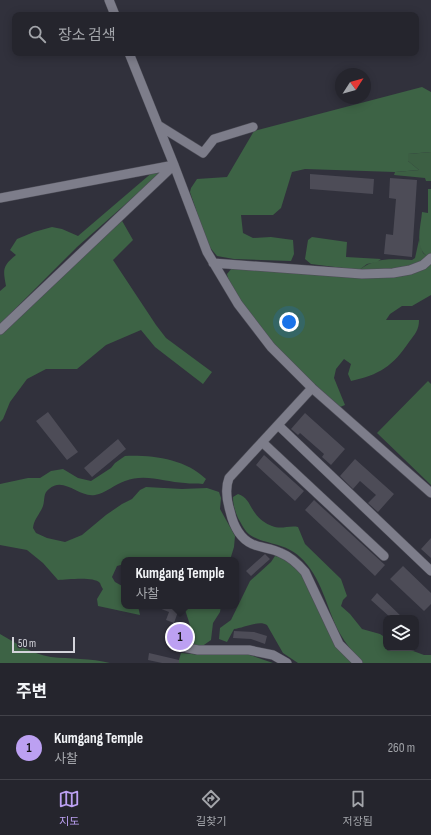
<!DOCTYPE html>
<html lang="ko">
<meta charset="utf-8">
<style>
:root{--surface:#25252d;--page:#313139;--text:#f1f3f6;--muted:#a3a5aa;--line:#424249;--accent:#bca0f2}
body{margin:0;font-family:"Sofia Sans Condensed","Noto Sans KR",sans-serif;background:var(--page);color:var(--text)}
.controls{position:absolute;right:12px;bottom:12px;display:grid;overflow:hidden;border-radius:8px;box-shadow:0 2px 10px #0003}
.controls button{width:36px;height:36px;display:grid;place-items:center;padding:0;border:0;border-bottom:1px solid var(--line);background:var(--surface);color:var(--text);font:20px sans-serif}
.compass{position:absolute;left:335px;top:68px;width:36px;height:36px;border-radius:50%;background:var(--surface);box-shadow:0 2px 10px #0003;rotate:54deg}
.scale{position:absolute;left:12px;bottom:10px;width:63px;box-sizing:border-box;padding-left:4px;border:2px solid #d4d4db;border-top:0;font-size:11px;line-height:14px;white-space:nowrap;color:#d4d4db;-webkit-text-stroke:3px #31313c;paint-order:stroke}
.you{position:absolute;left:289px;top:322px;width:14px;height:14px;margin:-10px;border:3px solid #fff;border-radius:50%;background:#1a73e8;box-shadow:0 0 0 6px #1a73e833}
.badge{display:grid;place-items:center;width:26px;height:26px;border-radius:50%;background:var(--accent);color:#111;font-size:13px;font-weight:700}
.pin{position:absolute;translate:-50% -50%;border:2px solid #fff;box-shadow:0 1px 4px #0006}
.popup{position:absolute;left:121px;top:557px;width:118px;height:52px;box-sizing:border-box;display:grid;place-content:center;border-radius:8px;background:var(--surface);filter:drop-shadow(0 1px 3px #0005);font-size:13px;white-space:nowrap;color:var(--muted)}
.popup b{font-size:15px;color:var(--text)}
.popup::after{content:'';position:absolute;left:50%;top:100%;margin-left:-8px;border:8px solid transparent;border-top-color:var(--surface)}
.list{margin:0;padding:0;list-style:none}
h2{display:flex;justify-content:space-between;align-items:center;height:52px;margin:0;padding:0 16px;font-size:17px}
h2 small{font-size:13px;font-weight:400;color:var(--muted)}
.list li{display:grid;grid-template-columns:26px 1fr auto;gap:12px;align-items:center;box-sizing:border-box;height:64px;padding:0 16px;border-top:1px solid var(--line)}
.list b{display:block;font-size:15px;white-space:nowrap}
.list p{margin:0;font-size:13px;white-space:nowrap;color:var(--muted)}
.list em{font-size:13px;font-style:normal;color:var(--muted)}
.icon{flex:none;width:22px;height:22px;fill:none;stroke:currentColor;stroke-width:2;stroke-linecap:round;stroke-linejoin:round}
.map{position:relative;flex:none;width:431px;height:663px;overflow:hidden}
.search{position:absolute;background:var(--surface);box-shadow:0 2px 10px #0003;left:12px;right:12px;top:12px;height:44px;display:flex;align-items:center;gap:10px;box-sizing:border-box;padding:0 14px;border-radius:8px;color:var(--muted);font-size:15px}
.sheet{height:116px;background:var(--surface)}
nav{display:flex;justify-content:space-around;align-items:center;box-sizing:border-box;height:56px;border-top:1px solid var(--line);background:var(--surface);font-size:11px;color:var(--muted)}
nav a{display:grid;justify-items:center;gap:2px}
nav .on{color:var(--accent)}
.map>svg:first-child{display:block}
.green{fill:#3c5f43}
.forest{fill:#3d6345}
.building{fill:#4d4c57}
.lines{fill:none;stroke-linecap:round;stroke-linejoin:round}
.minor-casing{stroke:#4d4d57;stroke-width:10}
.minor{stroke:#7d7d8a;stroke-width:9}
</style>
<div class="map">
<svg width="431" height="663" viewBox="0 0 431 663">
<rect width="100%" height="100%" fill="#31313c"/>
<path class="green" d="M431 152V181H426L425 178 394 175 395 172 419 170 408 161V154Z
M419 240 423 253 427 256 423 262 392 270H359C377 257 390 259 412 260L415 258Z
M428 381 431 384V485L377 433Z"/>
<path class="forest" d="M422 87 431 92V152L408 154V161L419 170 395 172 305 169 292 172 281 208 273 215H241L243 233 253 238 271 237 293 240 294 254 291 261 234 259 217 256 208 245 190 192 191 188 197 179 227 177 254 131Z
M164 170 77 247 0 324V291L6 286C3 270 2 266 16 255L10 250 17 239 34 232 52 227 62 229 78 236 154 171Z
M428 189H431V254L427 256C414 247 421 226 422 212L428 213Z
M121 219 133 240 113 260 156 325 166 338 212 372 203 384 155 347 141 330 106 345 77 369H46L27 379 10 402 3 419 0 422V334Z
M312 237 347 242 346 257 381 259 377 262 367 264 359 270 311 264 305 259 308 240Z
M431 263V295L412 306H402L390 314 386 320H419C419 330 415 334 409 342 393 366 379 375 351 381L348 374 351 364 344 359 336 369 334 378 345 405 340 407C303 375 268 342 241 301 235 292 229 284 227 274L232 268 361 277Z
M125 456C153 455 185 459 206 479L203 484C197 483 191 484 185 483 165 482 145 473 125 481 115 484 106 493 95 495 79 498 64 476 49 489 43 493 45 500 43 506 40 514 34 519 33 528L36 533 47 538 65 542 82 535 106 515 122 504 132 499 140 490 146 487 182 489 207 488 219 492 221 498 220 509 235 536 234 547 230 560H124V564L117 566 112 577 115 582 124 587V606H138L140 615 98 606 97 599 103 589C102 588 100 583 100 583 93 576 67 580 58 580L43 563 27 550 0 545V484L28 478H40L51 471 63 469 78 478 91 481 111 468 115 463Z
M238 494C248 497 249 505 255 513 259 519 266 524 272 526 281 530 289 525 298 527L305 544 341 579 347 596 343 600 341 606 350 614 362 629 380 634 386 638V648H405L424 655H431V663H363C354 654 346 644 339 632 326 607 322 577 300 557 284 542 266 545 250 535 245 532 241 523 238 518 235 511 233 505 233 497Z
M275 556 283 557 303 574 353 663H298L283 653 267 625C259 620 243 628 234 629L227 642 219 639 220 628 231 620 250 581 271 562Z
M184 606H221L220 612 213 623 211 640 201 647 195 645 191 641C193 628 187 618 184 606Z
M0 634C16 643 32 654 51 657 70 659 91 658 110 663H0Z
M181 653 201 655H250L273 663H178Z"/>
<path class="building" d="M310 174 374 179 373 194 310 189Z
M390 178 417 180 412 257 384 254 386 234 393 235 396 199 389 198Z
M48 412 78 452 67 460 36 421Z
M305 413 345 449 331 465 322 457 324 454 300 433 298 435 291 429Z
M118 439 126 449 92 477 84 468Z
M264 455 304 491 295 501 256 465Z
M355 459 394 494 378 512 368 503 376 495 360 481 353 489 340 476Z
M314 500 385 565 375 576 305 510Z
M431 538V558L421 549Z
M265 554 270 559 251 576 246 571Z
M403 566 431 593V604L424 611 390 579Z
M377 593 403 618H391L371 600Z
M154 606H180L174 623 166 620 169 612Z
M234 631 254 632 267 636 265 644 251 639 233 638Z
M149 653 179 660V663H162L148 660Z"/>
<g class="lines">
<g class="minor-casing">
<path id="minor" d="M109 0 115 15
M129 53 174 165 207 252 238 304 271 347 312 388 431 493
M158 125 203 153 214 139 253 127
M0 198 174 165
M213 263 362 274 393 273 410 270 423 265 431 258
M0 330 174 165
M312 388 229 478C225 488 227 501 230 511 233 524 239 538 252 544 261 548 272 548 281 553 291 557 298 564 305 572L339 644 358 663
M278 425 431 571
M262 442 384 556
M183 647 198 650H249L273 655 287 663"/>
</g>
<use href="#minor" class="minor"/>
</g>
</svg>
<div class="controls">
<button><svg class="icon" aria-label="layers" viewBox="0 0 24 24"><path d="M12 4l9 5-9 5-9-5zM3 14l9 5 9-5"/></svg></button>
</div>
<svg class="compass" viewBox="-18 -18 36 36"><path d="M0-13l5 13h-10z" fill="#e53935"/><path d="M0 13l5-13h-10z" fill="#a3a5aa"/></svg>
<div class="scale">50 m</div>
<div class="you"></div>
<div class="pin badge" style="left:180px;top:637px">1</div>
<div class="popup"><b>Kumgang Temple</b>사찰</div>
<div class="search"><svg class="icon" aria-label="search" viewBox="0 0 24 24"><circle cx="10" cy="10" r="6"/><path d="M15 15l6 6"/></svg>장소 검색</div>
</div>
<section class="sheet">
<h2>주변<small></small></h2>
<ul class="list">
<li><span class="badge">1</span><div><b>Kumgang Temple</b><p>사찰</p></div><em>260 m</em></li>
</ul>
</section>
<nav>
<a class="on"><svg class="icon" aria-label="map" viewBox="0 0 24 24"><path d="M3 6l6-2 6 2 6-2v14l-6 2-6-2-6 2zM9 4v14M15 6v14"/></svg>지도</a>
<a><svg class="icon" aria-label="directions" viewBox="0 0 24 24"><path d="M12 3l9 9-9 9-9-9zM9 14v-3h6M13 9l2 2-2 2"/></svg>길찾기</a>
<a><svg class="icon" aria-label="saved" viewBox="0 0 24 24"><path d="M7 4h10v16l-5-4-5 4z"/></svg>저장됨</a>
</nav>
